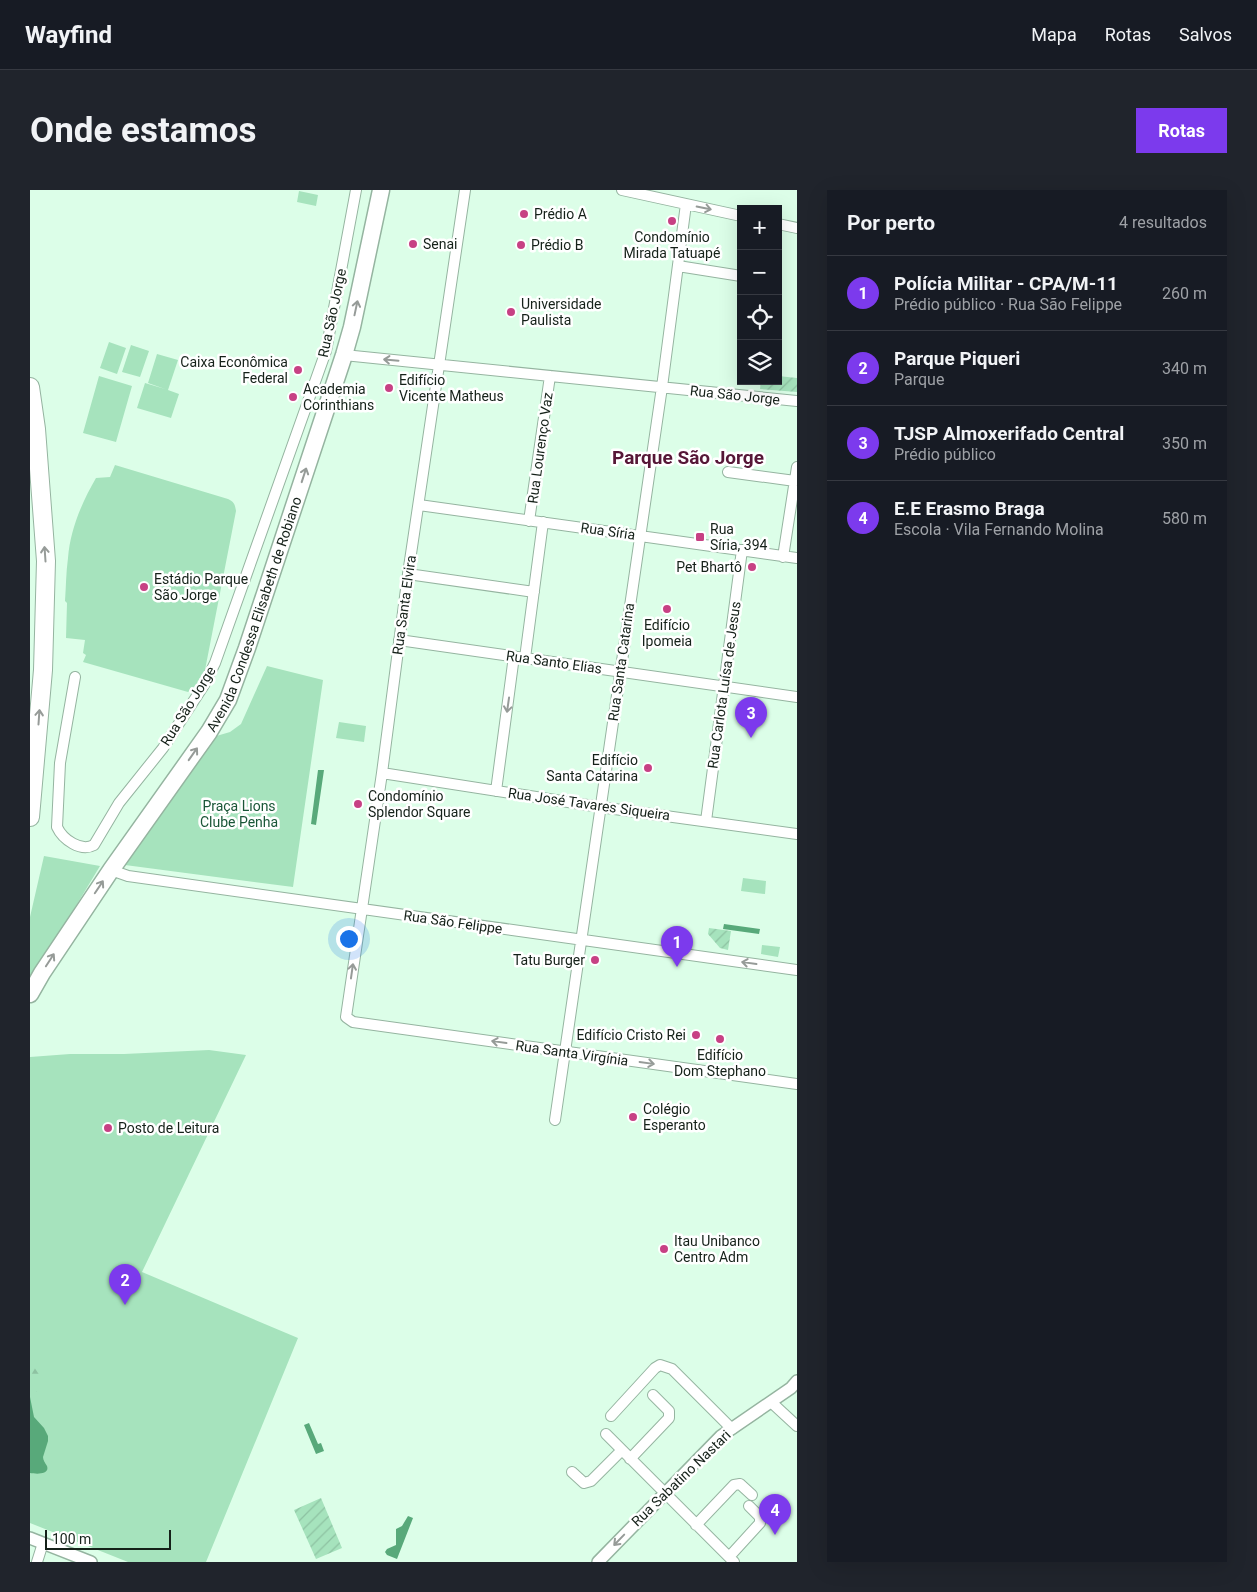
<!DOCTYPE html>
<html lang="pt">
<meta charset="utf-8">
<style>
:root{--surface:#171b24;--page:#20242c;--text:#f1f3f6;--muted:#9ea1a6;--line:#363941;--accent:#7c3aed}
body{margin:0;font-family:Roboto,sans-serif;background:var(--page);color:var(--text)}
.controls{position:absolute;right:15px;top:15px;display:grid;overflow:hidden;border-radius:0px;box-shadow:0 5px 20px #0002}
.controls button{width:45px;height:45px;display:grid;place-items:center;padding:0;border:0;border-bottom:1px solid var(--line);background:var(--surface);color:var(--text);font:25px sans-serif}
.scale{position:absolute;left:15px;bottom:12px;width:126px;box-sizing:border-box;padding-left:5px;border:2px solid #152119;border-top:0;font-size:14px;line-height:18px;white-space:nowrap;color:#152119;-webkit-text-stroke:4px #fff;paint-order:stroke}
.you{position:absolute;left:318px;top:748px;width:18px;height:18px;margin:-12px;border:4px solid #fff;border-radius:50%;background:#1a73e8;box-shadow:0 0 0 8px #1a73e833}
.badge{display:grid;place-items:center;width:32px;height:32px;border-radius:50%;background:var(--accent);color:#fff;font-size:16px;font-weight:700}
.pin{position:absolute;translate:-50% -41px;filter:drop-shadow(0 1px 2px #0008)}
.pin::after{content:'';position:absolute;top:26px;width:18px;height:15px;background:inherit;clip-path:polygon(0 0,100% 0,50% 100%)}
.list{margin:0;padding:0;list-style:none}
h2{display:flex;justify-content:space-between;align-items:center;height:65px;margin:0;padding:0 20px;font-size:21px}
h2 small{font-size:16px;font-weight:400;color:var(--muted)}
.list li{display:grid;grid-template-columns:32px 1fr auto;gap:15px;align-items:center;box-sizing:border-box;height:75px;padding:0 20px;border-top:1px solid var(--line)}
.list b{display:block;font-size:19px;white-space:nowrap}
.list p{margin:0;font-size:16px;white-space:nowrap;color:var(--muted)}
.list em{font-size:16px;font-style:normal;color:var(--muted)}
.icon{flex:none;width:28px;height:28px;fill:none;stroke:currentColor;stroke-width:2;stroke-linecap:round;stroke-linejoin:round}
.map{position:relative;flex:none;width:767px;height:1372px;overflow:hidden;border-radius:0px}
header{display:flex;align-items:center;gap:30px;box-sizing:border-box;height:70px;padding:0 25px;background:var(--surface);border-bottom:1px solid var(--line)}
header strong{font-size:24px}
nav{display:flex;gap:28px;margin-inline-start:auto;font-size:18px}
.intro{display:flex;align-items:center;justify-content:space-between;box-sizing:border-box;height:120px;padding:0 30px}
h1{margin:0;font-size:35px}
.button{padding:12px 22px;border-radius:0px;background:var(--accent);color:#fff;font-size:18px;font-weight:700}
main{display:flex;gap:30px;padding:0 30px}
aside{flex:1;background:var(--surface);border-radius:0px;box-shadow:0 5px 20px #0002}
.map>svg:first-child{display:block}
.green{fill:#a6e3bd}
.forest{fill:url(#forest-firs)}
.garden{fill:url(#garden-furrows)}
.water{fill:#58a97a}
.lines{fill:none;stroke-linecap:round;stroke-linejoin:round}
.minor-casing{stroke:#95b4a0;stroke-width:12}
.tertiary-casing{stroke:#95b4a0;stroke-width:14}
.trunk-casing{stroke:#95b4a0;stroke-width:19}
.motorway-casing{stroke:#95b4a0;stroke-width:20}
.minor{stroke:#fff;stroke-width:10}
.tertiary{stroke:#fff;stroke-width:11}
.trunk{stroke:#fff;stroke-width:16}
.motorway{stroke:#fff;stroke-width:18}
.oneway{stroke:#969b98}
.poi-dot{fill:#c74184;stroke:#fff;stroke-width:2}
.labels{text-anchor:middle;stroke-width:5;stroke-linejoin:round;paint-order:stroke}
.poi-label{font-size:14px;fill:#152119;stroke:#fff;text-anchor:start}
.street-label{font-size:14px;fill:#152119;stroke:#fff}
.park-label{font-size:14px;fill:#195637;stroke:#fff}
.district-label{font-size:19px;font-weight:bold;fill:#561737;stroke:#fff}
</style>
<header>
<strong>Wayfind</strong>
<nav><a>Mapa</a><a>Rotas</a><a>Salvos</a></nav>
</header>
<div class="intro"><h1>Onde estamos</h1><a class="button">Rotas</a></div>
<main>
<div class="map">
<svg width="767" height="1372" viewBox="0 0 767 1372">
<defs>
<pattern id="forest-firs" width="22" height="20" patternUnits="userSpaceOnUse" patternTransform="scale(1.25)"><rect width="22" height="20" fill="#a6e3bd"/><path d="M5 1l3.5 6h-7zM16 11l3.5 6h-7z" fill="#8ec2a2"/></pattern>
<pattern id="garden-furrows" width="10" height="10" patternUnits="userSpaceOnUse" patternTransform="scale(1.25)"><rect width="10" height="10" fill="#a6e3bd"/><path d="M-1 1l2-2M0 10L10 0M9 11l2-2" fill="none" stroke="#8ec2a2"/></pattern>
</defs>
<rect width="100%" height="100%" fill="#dcfee8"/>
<path class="green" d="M269 1 288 5 286 16 267 12Z
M79 152 96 158 87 184 70 178Z
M101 155 119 161 110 187 92 182Z
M127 164 148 170 138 200 149 204 141 228 107 218 115 193 135 199 118 193Z
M69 186 102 196 86 252 53 243Z
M85 275 198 309C204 312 205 314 206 321L175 480 169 493 158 502 53 472 56 465 53 463 55 450 36 448 37 413 35 411C36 397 36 382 38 368 40 340 52 312 66 288L80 287Z
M237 476 293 490 263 697 95 675 183 547 200 542 211 534Z
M309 532 336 536 334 552 306 548Z
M14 666 70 676 0 792V727Z
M713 688 736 691 735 704 711 701Z
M732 755 750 757 748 767 731 764Z
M179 860 216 865 112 1082 268 1148 176 1372H98L0 1333V867L40 864H94Z"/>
<path class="forest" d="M0 1171 10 1186 13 1202 0 1201Z"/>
<path class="garden" d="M748 186 767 188V202L730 199 731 191H748Z
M679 738 701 741 698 760 690 758 678 744Z
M291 1308 312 1358 286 1369 264 1320Z"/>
<path class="water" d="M288 580H294L286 635 281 634Z
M694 734 730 739 729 744 693 739Z
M0 1207 4 1227 14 1238 18 1246V1251L13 1267C13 1270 15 1273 17 1276 20 1285 6 1284 0 1283Z
M279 1233 288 1254 291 1253 294 1261 286 1264 274 1235Z
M378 1326 383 1328 367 1369 357 1365 355 1362 357 1359 366 1355V1339L372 1336Z"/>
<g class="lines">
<g class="minor-casing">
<path id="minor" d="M435 0 378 384 352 583 316 827 323 832 767 894
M592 0 711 26
M748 34 767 38
M648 76 711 86
M314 165 767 211
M698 282 765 291
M389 315 767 368
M499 331 520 186
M753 367 767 277
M378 384 504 402
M369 450 767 507
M495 468 513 332
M45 487 30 573 27 637C33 650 51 662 64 655L89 613 133 558 174 495 185 473 296 161 326 0
M352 583 570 617 767 644
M466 601 484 466
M676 631 712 360
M81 680 98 686 767 780
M525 930 632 197 656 14
M741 1212 767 1236
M581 1226 625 1178 630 1175 642 1179 702 1239
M576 1244 704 1372
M600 1269 639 1228V1221L623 1205
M542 1282 554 1293 561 1291 592 1260
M666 1335 704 1295 710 1294 722 1305
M699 1367 730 1333V1327L719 1316
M7 1372 13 1353"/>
</g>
<g class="tertiary-casing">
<path id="tertiary" d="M0 1348 61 1372
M568 1372 691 1246 761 1198 767 1191"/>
</g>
<g class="trunk-casing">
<g id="trunk">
<path id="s1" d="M0 804 12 783 81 680 179 542 198 510 217 458 314 165 322 137 351 0"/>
</g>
</g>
<g class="motorway-casing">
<path id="motorway" d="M0 197 6 239 16 371 13 480 0 627"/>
</g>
<use href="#minor" class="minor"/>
<use href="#tertiary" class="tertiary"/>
<use href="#trunk" class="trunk"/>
<use href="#motorway" class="motorway"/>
</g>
<defs><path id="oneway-shaft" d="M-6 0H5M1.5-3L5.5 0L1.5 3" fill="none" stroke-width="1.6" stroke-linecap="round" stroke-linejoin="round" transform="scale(1.25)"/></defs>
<g class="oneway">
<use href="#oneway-shaft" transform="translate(674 18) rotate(11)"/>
<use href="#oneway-shaft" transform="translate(326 118) rotate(-78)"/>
<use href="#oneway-shaft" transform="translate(361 170) rotate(-175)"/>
<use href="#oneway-shaft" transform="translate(274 285) rotate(-72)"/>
<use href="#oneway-shaft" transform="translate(15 364) rotate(-94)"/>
<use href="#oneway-shaft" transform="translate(478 515) rotate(98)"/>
<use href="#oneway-shaft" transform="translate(9 527) rotate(-86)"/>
<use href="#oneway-shaft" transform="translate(163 564) rotate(-55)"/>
<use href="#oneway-shaft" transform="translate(69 697) rotate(-56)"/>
<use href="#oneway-shaft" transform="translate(20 770) rotate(-57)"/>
<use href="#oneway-shaft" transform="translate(719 773) rotate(-172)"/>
<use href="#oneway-shaft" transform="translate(322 781) rotate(-82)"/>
<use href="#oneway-shaft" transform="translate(469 852) rotate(-172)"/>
<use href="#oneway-shaft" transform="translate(617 873) rotate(8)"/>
<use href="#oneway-shaft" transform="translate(589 1350) rotate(134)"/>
</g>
<g class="poi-dot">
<circle cx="494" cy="24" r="5"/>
<circle cx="642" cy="31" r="5"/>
<circle cx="383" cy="54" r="5"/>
<circle cx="491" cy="55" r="5"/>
<circle cx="481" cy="122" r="5"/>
<circle cx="268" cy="180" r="5"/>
<circle cx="359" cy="198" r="5"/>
<circle cx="263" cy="207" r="5"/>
<rect x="665" y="342" width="10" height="10" rx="2.5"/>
<circle cx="722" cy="377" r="5"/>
<circle cx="114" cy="397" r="5"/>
<circle cx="637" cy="419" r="5"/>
<circle cx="618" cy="578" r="5"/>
<circle cx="328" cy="614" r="5"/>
<circle cx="565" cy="770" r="5"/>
<circle cx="666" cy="845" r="5"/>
<circle cx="690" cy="849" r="5"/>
<circle cx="603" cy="927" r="5"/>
<circle cx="78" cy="938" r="5"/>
<circle cx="634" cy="1059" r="5"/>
</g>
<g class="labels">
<g class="poi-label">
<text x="504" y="29">Prédio A</text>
<text x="642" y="52" text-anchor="middle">Condomínio<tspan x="642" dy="16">Mirada Tatuapé</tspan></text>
<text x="393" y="59">Senai</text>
<text x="501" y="60">Prédio B</text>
<text x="491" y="119">Universidade<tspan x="491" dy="16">Paulista</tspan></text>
<text x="258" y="177" text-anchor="end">Caixa Econômica<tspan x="258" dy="16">Federal</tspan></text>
<text x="369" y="195">Edifício<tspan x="369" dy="16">Vicente Matheus</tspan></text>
<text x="273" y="204">Academia<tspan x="273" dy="16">Corinthians</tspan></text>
<text x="680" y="344">Rua<tspan x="680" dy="16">Síria, 394</tspan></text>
<text x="712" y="382" text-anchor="end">Pet Bhartô</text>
<text x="124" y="394">Estádio Parque<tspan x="124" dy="16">São Jorge</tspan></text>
<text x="637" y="440" text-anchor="middle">Edifício<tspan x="637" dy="16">Ipomeia</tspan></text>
<text x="608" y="575" text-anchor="end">Edifício<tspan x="608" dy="16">Santa Catarina</tspan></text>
<text x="338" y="611">Condomínio<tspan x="338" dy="16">Splendor Square</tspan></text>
<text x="555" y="775" text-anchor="end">Tatu Burger</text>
<text x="656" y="850" text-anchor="end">Edifício Cristo Rei</text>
<text x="690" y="870" text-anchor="middle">Edifício<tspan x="690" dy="16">Dom Stephano</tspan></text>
<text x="613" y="924">Colégio<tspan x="613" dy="16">Esperanto</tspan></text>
<text x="88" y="943">Posto de Leitura</text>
<text x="644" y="1056">Itau Unibanco<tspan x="644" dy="16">Centro Adm</tspan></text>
</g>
<g class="street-label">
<text transform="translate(302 123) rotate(-78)" y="5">Rua São Jorge</text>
<text transform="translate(705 205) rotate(6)" y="5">Rua São Jorge</text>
<text transform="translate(510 258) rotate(-82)" y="5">Rua Lourenço Vaz</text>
<text transform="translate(578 341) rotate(8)" y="5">Rua Síria</text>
<text transform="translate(374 415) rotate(-82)" y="5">Rua Santa Elvira</text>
<text dy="5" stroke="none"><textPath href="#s1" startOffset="444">Avenida Condessa Elisabeth de Robiano</textPath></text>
<text transform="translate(524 472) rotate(8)" y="5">Rua Santo Elias</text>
<text transform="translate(591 472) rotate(-82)" y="5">Rua Santa Catarina</text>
<text transform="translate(694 495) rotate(-82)" y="5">Rua Carlota Luísa de Jesus</text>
<text transform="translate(158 516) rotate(-58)" y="5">Rua São Jorge</text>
<text transform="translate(559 614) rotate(8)" y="5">Rua José Tavares Siqueira</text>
<text transform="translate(423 732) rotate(8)" y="5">Rua São Felippe</text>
<text transform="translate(542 863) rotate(8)" y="5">Rua Santa Virgínia</text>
<text transform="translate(651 1288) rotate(-44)" y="5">Rua Sabatino Nastari</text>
</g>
<g class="park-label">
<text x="209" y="621">Praça Lions<tspan x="209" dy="16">Clube Penha</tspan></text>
</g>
<g class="district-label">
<text x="658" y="274">Parque São Jorge</text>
</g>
</g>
</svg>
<div class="controls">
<button>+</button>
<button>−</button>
<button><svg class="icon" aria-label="locate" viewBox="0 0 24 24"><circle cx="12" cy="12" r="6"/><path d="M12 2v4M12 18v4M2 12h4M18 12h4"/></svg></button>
<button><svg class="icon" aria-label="layers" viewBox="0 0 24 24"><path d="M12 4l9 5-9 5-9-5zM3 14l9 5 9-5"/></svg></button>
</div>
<div class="scale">100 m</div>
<div class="you"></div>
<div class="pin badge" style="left:647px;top:777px">1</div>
<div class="pin badge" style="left:95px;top:1115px">2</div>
<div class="pin badge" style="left:721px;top:548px">3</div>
<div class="pin badge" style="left:745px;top:1345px">4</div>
</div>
<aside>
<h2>Por perto<small>4 resultados</small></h2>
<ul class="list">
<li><span class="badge">1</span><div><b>Polícia Militar - CPA/M-11</b><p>Prédio público · Rua São Felippe</p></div><em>260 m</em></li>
<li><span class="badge">2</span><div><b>Parque Piqueri</b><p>Parque</p></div><em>340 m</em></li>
<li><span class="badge">3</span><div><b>TJSP Almoxerifado Central</b><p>Prédio público</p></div><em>350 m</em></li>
<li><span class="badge">4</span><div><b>E.E Erasmo Braga</b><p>Escola · Vila Fernando Molina</p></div><em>580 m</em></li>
</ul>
</aside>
</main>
